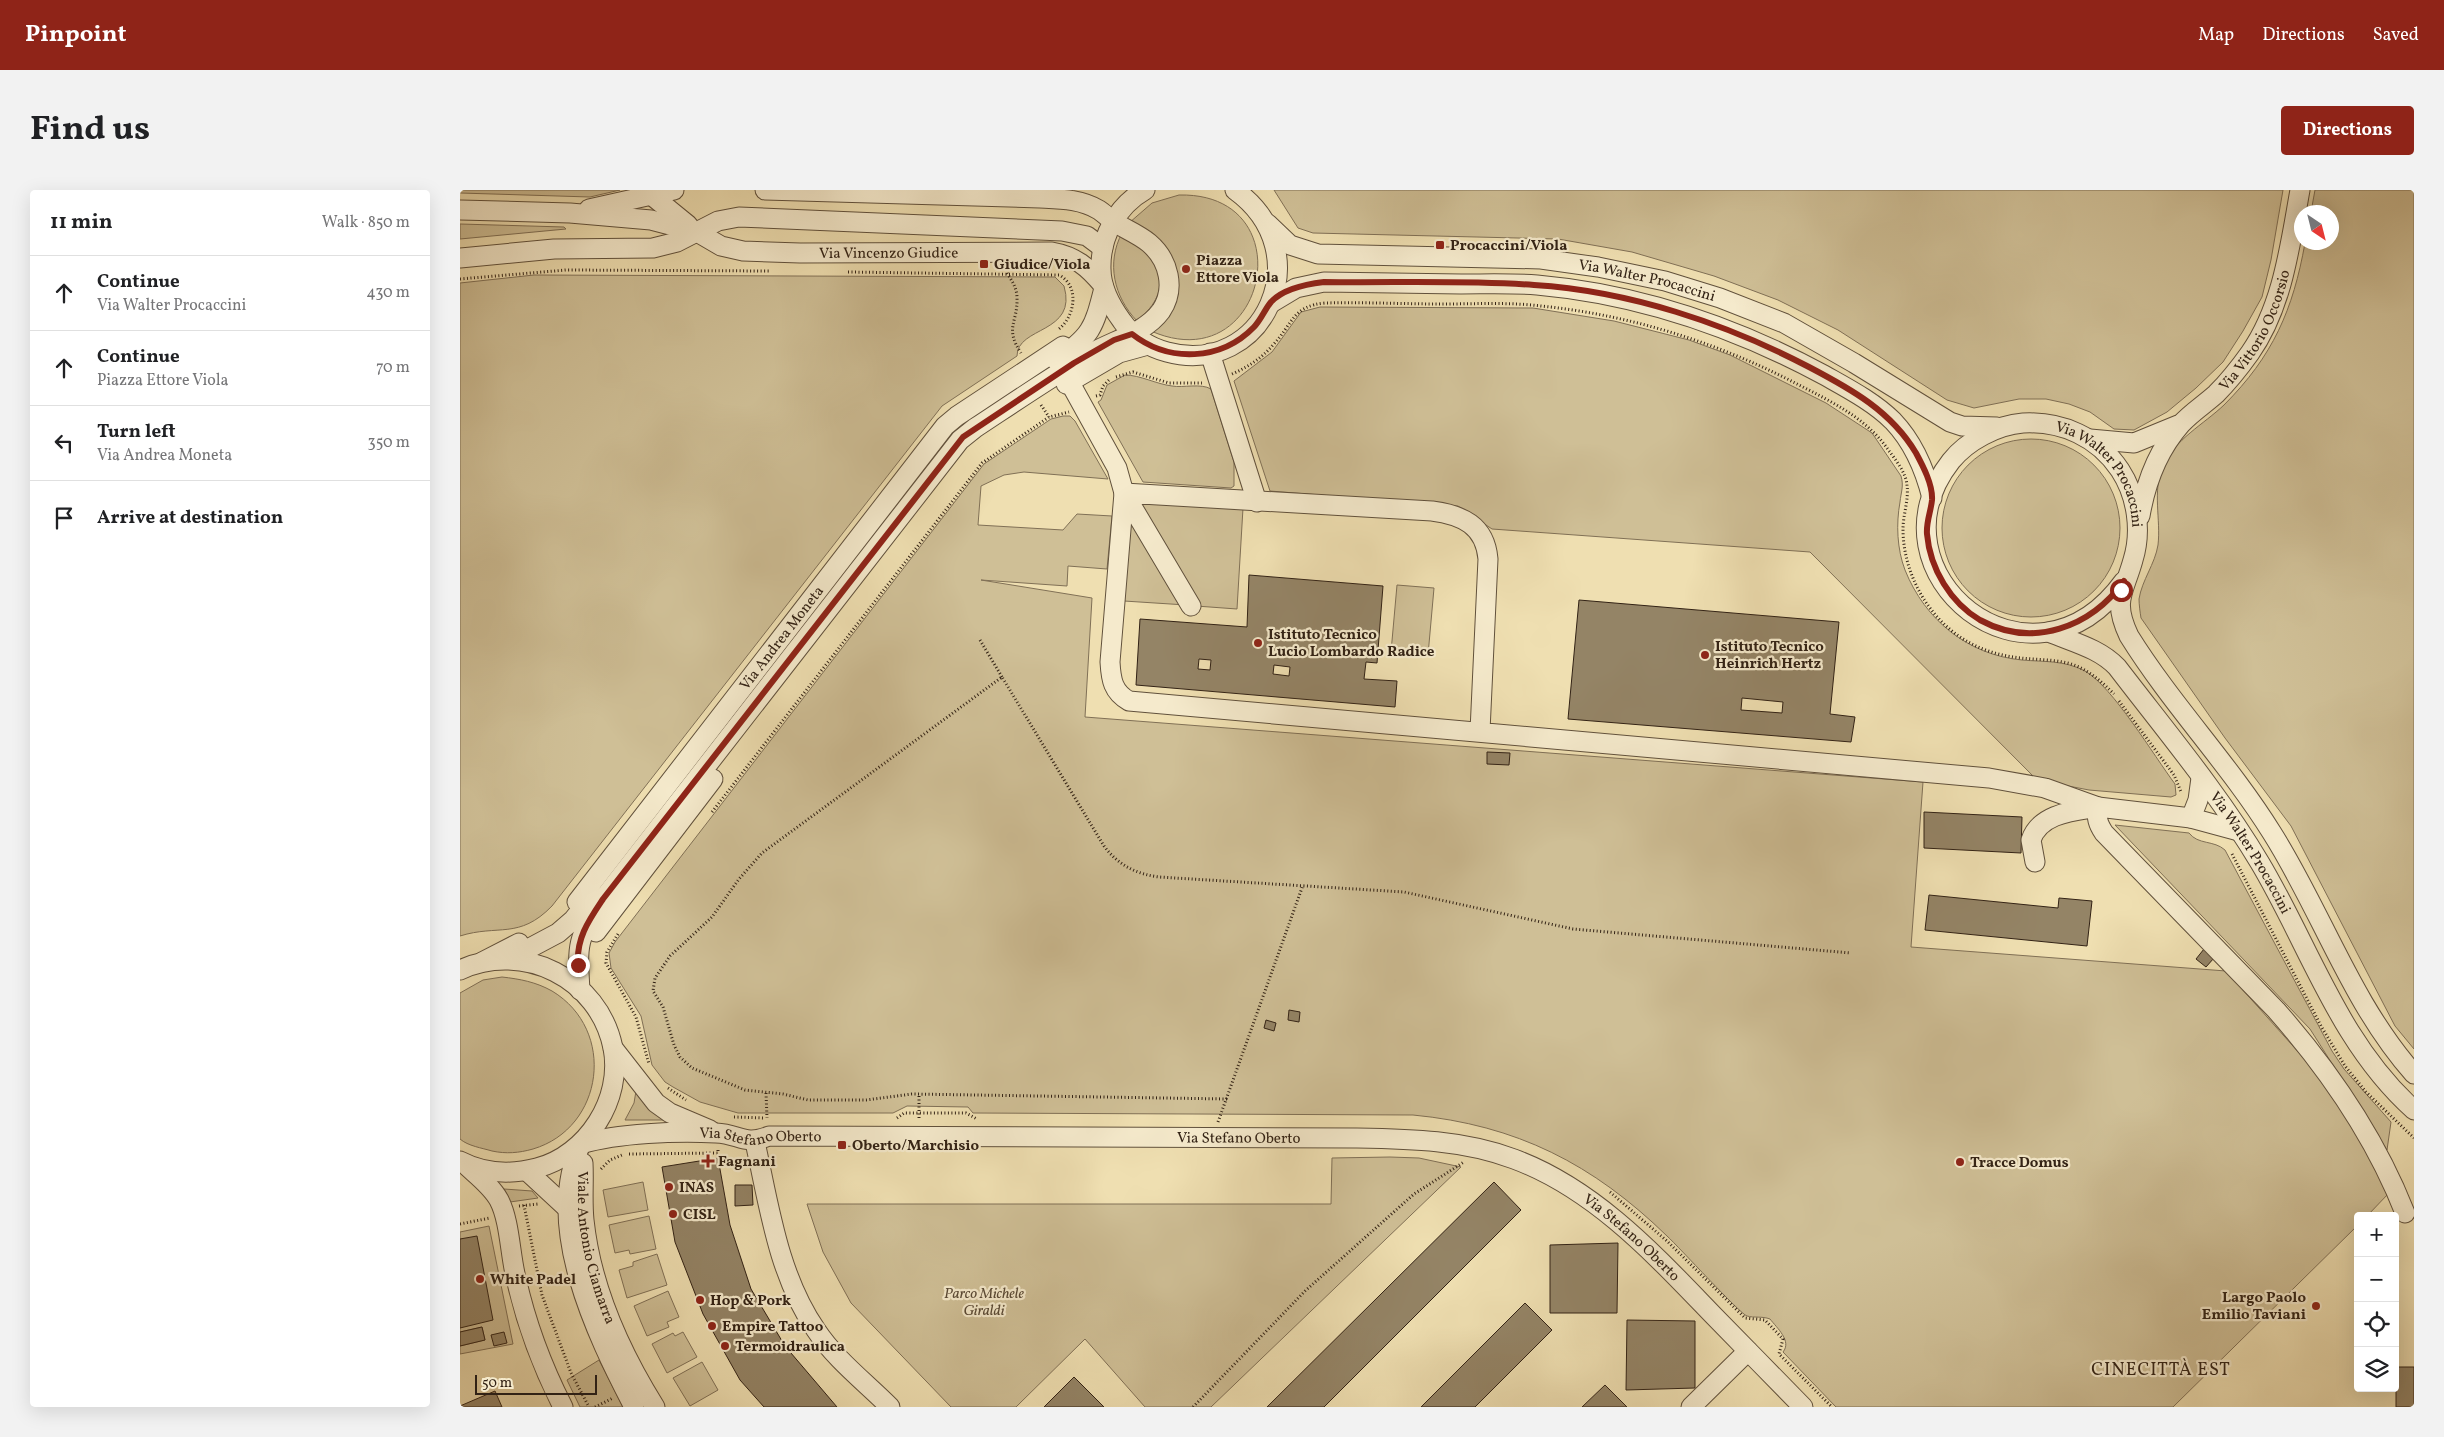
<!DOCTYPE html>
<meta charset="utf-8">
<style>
:root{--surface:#fff;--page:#f2f2f2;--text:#202124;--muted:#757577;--line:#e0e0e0;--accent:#8f2418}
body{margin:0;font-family:Vollkorn,serif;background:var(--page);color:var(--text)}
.controls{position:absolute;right:15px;bottom:15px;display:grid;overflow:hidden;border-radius:5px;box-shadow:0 5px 20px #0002}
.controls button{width:45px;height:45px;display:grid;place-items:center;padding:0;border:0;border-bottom:1px solid var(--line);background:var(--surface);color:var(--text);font:25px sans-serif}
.compass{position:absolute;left:1834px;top:15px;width:45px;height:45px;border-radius:50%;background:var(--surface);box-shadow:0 5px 20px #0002;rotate:145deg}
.scale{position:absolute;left:15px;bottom:12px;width:122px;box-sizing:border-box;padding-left:5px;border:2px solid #322215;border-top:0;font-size:14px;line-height:18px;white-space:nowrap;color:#322215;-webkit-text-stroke:4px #f5eacc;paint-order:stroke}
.stop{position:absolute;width:15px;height:15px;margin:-11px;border:4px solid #8f2418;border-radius:50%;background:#fff}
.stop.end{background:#8f2418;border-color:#fff;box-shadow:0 1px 5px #0008}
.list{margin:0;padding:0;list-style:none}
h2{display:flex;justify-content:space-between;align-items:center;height:65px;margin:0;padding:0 20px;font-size:21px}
h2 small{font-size:16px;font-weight:400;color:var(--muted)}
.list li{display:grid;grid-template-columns:32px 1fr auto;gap:15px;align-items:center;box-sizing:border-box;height:75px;padding:0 20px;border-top:1px solid var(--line)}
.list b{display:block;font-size:19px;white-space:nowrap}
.list p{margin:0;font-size:16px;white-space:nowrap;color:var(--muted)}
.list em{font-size:16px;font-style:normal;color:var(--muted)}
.icon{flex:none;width:28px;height:28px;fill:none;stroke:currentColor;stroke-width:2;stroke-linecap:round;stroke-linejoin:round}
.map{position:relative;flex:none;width:1954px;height:1217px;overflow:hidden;border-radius:5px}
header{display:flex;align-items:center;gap:30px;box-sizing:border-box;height:70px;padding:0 25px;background:var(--accent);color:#fff}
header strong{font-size:24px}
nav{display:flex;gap:28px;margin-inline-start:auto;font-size:18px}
.intro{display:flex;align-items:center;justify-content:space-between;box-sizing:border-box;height:120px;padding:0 30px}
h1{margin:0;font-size:35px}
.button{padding:12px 22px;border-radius:5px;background:var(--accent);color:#fff;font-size:18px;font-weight:700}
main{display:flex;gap:30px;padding:0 30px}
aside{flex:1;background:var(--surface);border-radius:5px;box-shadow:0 5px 20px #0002}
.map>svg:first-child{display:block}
.green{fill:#cfbf96;stroke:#807056}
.building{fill:#948466;stroke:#322215;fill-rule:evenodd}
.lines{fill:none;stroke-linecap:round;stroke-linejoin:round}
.minor-casing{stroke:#61513c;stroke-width:21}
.path{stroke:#322215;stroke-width:3;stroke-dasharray:1 2.5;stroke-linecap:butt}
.minor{stroke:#f5eacc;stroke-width:19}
.route{stroke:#8f2418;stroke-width:6}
.poi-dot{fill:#8f2418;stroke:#f5eacc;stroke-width:2}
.labels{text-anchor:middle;stroke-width:4.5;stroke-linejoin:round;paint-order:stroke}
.poi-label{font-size:15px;font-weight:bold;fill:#322215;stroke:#f5eacc;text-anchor:start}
.street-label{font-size:15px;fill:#322215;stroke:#f5eacc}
.park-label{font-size:15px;font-style:italic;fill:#594935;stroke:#f5eacc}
.quarter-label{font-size:18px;letter-spacing:1px;fill:#322215;stroke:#f5eacc}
</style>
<header>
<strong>Pinpoint</strong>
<nav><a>Map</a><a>Directions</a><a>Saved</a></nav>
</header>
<div class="intro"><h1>Find us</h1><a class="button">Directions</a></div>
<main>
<aside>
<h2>11 min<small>Walk · 850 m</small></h2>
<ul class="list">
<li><svg class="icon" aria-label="ahead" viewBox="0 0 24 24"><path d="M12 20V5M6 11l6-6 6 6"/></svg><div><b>Continue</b><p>Via Walter Procaccini</p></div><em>430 m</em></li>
<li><svg class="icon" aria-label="ahead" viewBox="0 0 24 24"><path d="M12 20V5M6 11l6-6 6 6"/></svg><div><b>Continue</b><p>Piazza Ettore Viola</p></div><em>70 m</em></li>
<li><svg class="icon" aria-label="left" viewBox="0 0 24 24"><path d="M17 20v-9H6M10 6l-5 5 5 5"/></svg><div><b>Turn left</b><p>Via Andrea Moneta</p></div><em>350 m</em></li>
<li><svg class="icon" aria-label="arrive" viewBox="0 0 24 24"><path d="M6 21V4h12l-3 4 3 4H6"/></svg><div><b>Arrive at destination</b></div></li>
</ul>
</aside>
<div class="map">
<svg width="1954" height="1217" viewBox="0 0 1954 1217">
<rect width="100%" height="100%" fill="#efdfb1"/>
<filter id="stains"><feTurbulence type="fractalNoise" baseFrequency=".004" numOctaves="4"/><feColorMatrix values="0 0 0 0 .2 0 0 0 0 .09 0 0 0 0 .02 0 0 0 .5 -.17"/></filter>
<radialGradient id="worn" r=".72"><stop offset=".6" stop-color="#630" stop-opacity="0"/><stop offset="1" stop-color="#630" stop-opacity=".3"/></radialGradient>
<path class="green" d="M0 0H160L130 7 0 3Z
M814 0H1823L1811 70 1802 107 1783 141 1763 172 1736 198 1707 222 1674 240 1654 239 1630 222 1609 214 1586 209H1559L1514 218 1487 210 1378 140 1318 110 1254 86 1172 62 1098 49 853 43 838 38Z
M1855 0H1954V859L1935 836 1831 636 1765 548 1681 428C1680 422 1679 414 1679 409 1682 390 1695 374 1698 355 1701 329 1692 301 1703 276 1714 250 1744 234 1764 215 1813 166 1833 120 1845 53L1872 52V22H1851Z
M719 5C846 2 807 192 691 141L716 106 669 33 692 13Z
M0 34 104 37 106 39 0 49Z
M662 43C698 68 718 97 677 131 654 107 646 73 662 43Z
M74 85 595 87 604 96C618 144 557 136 557 166L482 216 92 716C59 750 38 734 0 746V93Z
M860 117 1073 118 1154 131 1229 150 1270 165 1366 213 1412 243 1441 286C1444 296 1441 302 1440 312 1436 334 1437 359 1445 380 1465 430 1508 465 1562 470 1584 472 1604 470 1625 481 1653 497 1694 566 1715 594L1716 605 1711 607 1629 600 1577 590 1350 362 1032 339 998 316 810 301 774 191 812 162 841 122Z
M665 185C680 185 696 194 712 196 723 198 741 193 751 199L774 272V296L771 298 683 292 638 212 641 210 647 195Z
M603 226H610L615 231 648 289 564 282 544 285 521 296 518 335 603 340 617 324 652 326 647 379 608 376 607 396 521 390 632 408 625 527 1463 592 1451 757 1766 781 1857 883 1901 951 1929 1003 1907 1026H1898V1035L1713 1217H1376L1323 1162C1332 1151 1317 1138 1310 1129 1302 1126 1294 1128 1287 1126 1280 1124 1219 1057 1207 1046 1133 974 1057 935 953 925L513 923 508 917 447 916 433 923H278L240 912 213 897 205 892 192 875 181 826 151 778 149 763 155 752 524 274 591 229Z
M1482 338a89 89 0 1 1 178 0a89 89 0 1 1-178 0Z
M673 311 783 318 777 419 736 416Z
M670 323 726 415 664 411Z
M937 395 974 398 968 465 931 462Z
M1655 635 1729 643C1738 655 1754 650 1765 660L1872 861 1884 879 1931 932 1927 960 1850 839Z
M42 787C60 789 76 792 92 801 157 840 144 938 73 959 59 963 46 964 32 961 22 958 8 956 0 949V803L23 790Z
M176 901 211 930H165L174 913Z
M930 967 959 968 1001 977 751 1217H685L625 1149 556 1217H491L391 1113 363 1062 347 1014H871L872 968Z
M183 992 188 1020 148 1027 143 1000Z
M44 999 72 1001 78 1008 50 1012Z
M189 1026 196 1059 170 1064 169 1060 155 1063 149 1035Z
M29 1036 53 1154 0 1164V1156L25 1150 22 1137 0 1142V1042Z
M197 1064 207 1095 167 1108 159 1080 173 1076V1072Z
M208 1101 219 1127 207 1132 209 1137 187 1146 174 1116Z
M223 1142 237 1167 207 1183 192 1154 213 1143 215 1146Z
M139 1170 163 1217H120L107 1190Z
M242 1172 258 1200 230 1216 213 1188Z"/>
<path class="building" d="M789 385 923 396 917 473 906 472 904 489 937 491 935 517 676 495 680 429 787 437ZM739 469 751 470 750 480 738 479ZM814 475 830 477 829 486 813 484Z
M1119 410 1379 432 1370 524 1395 527 1391 552 1108 529ZM1282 508 1323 512 1322 523 1281 520Z
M1027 562 1050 563 1049 575 1027 574Z
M1464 622 1562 627 1561 663 1464 658Z
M1469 705 1598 718 1599 708 1632 711 1627 756 1465 740Z
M1744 759 1754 768 1746 777 1736 769Z
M829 820 840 822 839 832 828 830Z
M806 830 816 833 814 841 804 838Z
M258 968 270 1035 291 1099 325 1156 377 1217H304L280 1190 243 1124 215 1052 202 977Z
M1034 992 1061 1020 864 1217H807Z
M275 995H292L293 1015 275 1016Z
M17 1046 33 1130 0 1138V1049Z
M1158 1053 1157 1123H1090V1055Z
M1065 1113 1092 1140 1015 1217H961Z
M1167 1130 1235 1131V1198L1166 1200Z
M22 1137 25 1150 0 1156V1142Z
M44 1142 47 1153 34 1156 31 1145Z
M1936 1177H1954V1217H1936Z
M614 1187 644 1217H584Z
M1145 1195 1167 1217H1122Z
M35 1201 42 1217H0V1216Z"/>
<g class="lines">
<g class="minor-casing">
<g id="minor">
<path d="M185 0 228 35"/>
<path d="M685 0C657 16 640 47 641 79 641 98 651 116 662 131 673 147 688 157 707 162 803 188 862 63 775 0"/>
<path d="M129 19 214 0"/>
<path id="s1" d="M0 20 110 23 191 30 237 42 261 56 283 61 340 63 592 62C615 66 628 77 643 95"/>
<path id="s2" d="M808 34 830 55 858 64 1081 69 1138 77 1205 91 1260 108 1324 133 1394 173 1490 232 1502 236 1537 237"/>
<path d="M0 68 94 59 193 58 217 52 258 31 279 27 602 41 627 46 643 58"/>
<path d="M811 113 836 98 864 92C910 93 955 93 1001 94 1026 94 1051 93 1077 95 1178 104 1275 137 1364 185 1387 198 1414 212 1433 231 1454 253 1465 280 1472 308"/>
<path d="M750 163 797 312"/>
<path d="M596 170C631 147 634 138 644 98"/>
<path d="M609 191 657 278 664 303 731 416"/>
<path d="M606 194 659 163 688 155"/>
<path d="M1630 249 1674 253 1718 235"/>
<path id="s3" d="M1680 326C1686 291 1698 260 1721 234 1732 222 1745 214 1756 204 1769 191 1780 177 1790 163 1823 116 1830 55 1840 0"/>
<path id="s4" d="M1664 391C1571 520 1403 383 1491 271 1507 251 1537 235 1563 233 1602 231 1638 247 1660 280 1677 306 1682 341 1673 370 1664 403 1652 410 1669 446 1712 515 1769 574 1812 643 1862 722 1891 813 1954 884"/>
<path id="s5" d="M1589 442C1612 452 1639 458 1657 477 1706 541 1759 604 1800 673 1850 757 1879 853 1954 920"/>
<path d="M1020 541 1028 369C1025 335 1002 325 972 321L664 303 650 472C651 490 653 502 669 511L1529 588 1585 598 1638 617C1614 621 1580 623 1571 650L1575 672"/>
<path d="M1741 588 1738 610 1731 628 1779 641"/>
<path d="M1731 628 1638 617C1636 628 1638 634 1644 643L1816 820C1868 879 1916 949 1945 1023"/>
<path id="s6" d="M117 712 485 236 497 226 603 156"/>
<path d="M136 742 253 589"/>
<path d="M49 769 98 743 113 730 133 705"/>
<path d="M22 772 59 753"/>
<path d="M0 780C63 751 139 788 153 858 163 909 127 965 77 978 50 985 25 984 0 971"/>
<path d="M120 800C117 753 117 749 143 709L500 250 515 238C553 213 591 187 630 164 653 150 684 144 701 121 716 99 709 70 689 53 678 44 665 39 654 32 648 28 644 23 639 20 621 9 600 9 580 8L305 0"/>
<path d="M153 858 196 913 210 923 250 940"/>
<path d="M295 952C309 1015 318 1085 356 1140 375 1169 405 1192 430 1217"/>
<path id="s7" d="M121 954C159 943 216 941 256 943 280 944 284 956 309 946L897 948C951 949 1004 950 1054 969 1135 999 1195 1065 1253 1125 1283 1156 1313 1186 1343 1217"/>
<path d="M121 954C83 1035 136 1144 174 1217"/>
<path id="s8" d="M123 973C124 992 122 1011 124 1030 131 1096 160 1161 195 1217"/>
<path d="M8 977C19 987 32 997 39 1010 50 1031 50 1065 56 1088 66 1133 82 1176 103 1217"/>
<path d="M67 981 107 1018"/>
<path d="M1231 1217 1288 1161"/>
</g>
</g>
<path class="path" d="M388 82 599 85C620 96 615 126 599 139
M547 83C552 91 557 98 557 108 558 133 544 137 561 163
M0 89 106 80 309 81
M772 184C788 177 802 168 813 155 833 134 832 116 865 113 904 112 944 114 983 114 1016 114 1049 112 1081 116 1171 125 1259 153 1339 195 1372 212 1408 229 1429 261 1436 270 1446 283 1447 295 1449 309 1443 325 1443 339 1443 373 1458 408 1482 432 1504 454 1531 465 1561 468 1578 470 1597 469 1614 475 1630 481 1642 492 1654 504
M656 187 673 182 709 193H742
M636 206 640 205 643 196 649 190
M581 215 589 227
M520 450 542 487
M1659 511 1714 585 1721 602
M252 622 522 273 589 227 609 222
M1772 664 1861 836 1885 876 1906 902 1954 948
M158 744 147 762 146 773 176 827 189 874
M208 898 226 910
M306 903 307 928
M767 909 452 904 406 910H348L323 904 285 900 232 878 220 867 214 855 203 817 193 801 195 788 210 766 252 727 279 689 302 663 542 487 644 656C658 675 676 684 699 687L944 702 1113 739 1391 763
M274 927 305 928
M437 928 444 923H506L517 929
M459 928V904
M758 932 843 695
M169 964 258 963V960
M141 979 150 970 162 965
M1150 1002 1207 1051 1285 1128 1305 1130 1323 1149 1319 1164 1372 1217
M64 1015 82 1105 111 1183 129 1217
M59 1016 78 1014
M0 1034 30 1028
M135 1217 153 1208
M733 1217 845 1101 954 1004 1004 972"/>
<use href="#minor" class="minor"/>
</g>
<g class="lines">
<path class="route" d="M118 775C116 748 129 730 143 709L503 247 614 173 654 150 672 144C709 173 761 171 794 137 801 130 805 119 811 112 824 98 847 94 864 92 934 93 1004 90 1074 95 1169 101 1265 133 1349 177 1391 199 1431 221 1456 263 1463 276 1473 295 1472 310 1471 321 1466 332 1467 344 1470 379 1491 413 1520 430 1573 459 1631 437 1664 391L1661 400"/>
</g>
<g class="poi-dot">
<rect x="975" y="50" width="10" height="10" rx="2.5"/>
<rect x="519" y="69" width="10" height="10" rx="2.5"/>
<circle cx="726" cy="79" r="5"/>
<circle cx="798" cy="453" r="5"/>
<circle cx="1245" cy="465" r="5"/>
<rect x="377" y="950" width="10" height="10" rx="2.5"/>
<path d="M245.5 963.5h5v5h5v5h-5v5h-5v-5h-5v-5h5z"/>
<circle cx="1500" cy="972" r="5"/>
<circle cx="209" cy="997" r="5"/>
<circle cx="213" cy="1024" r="5"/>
<circle cx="20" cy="1089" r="5"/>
<circle cx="240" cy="1110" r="5"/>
<circle cx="1856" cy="1116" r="5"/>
<circle cx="252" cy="1136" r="5"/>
<circle cx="265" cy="1156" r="5"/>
</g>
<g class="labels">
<g class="poi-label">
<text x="990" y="60">Procaccini/Viola</text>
<text x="736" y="75">Piazza<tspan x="736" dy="17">Ettore Viola</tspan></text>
<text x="534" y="79">Giudice/Viola</text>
<text x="808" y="449">Istituto Tecnico<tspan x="808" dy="17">Lucio Lombardo Radice</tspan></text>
<text x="1255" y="461">Istituto Tecnico<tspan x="1255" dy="17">Heinrich Hertz</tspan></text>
<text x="392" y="960">Oberto/Marchisio</text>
<text x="258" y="976">Fagnani</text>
<text x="1510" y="977">Tracce Domus</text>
<text x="219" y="1002">INAS</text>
<text x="223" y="1029">CISL</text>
<text x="30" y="1094">White Padel</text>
<text x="1846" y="1112" text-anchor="end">Largo Paolo<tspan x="1846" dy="17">Emilio Taviani</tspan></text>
<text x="250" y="1115">Hop &amp; Pork</text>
<text x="262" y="1141">Empire Tattoo</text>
<text x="275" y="1161">Termoidraulica</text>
</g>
<g class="street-label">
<text dy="5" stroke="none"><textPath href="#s1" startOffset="435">Via Vincenzo Giudice</textPath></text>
<text dy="5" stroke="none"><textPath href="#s2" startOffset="391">Via Walter Procaccini</textPath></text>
<text dy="5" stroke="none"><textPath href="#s3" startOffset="224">Via Vittorio Occorsio</textPath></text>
<text dy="5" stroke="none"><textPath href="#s4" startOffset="534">Via Walter Procaccini</textPath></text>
<text dy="5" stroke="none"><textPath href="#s6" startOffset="334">Via Andrea Moneta</textPath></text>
<text dy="5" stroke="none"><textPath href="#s5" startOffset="306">Via Walter Procaccini</textPath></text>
<text dy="5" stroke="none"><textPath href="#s7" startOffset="181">Via Stefano Oberto</textPath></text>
<text dy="5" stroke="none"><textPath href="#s7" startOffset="660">Via Stefano Oberto</textPath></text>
<text dy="5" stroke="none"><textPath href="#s7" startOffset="1080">Via Stefano Oberto</textPath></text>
<text dy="5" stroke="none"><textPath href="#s8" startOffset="86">Viale Antonio Ciamarra</textPath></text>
</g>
<g class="park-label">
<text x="524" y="1108">Parco Michele<tspan x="524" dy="17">Giraldi</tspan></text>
</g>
<g class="quarter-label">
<text x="1701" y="1185">CINECITTÀ EST</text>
</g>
</g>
<rect width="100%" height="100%" filter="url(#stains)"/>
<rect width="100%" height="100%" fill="url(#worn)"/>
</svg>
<div class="controls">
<button>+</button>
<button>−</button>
<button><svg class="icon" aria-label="locate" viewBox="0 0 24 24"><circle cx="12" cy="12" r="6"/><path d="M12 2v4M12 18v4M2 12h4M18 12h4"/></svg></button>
<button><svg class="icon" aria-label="layers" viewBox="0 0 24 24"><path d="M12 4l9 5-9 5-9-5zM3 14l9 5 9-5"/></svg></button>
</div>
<svg class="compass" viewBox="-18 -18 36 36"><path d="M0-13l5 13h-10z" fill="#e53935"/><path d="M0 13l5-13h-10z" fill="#757577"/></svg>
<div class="scale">50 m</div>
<div class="stop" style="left:1661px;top:400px"></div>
<div class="stop end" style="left:118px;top:775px"></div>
</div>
</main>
